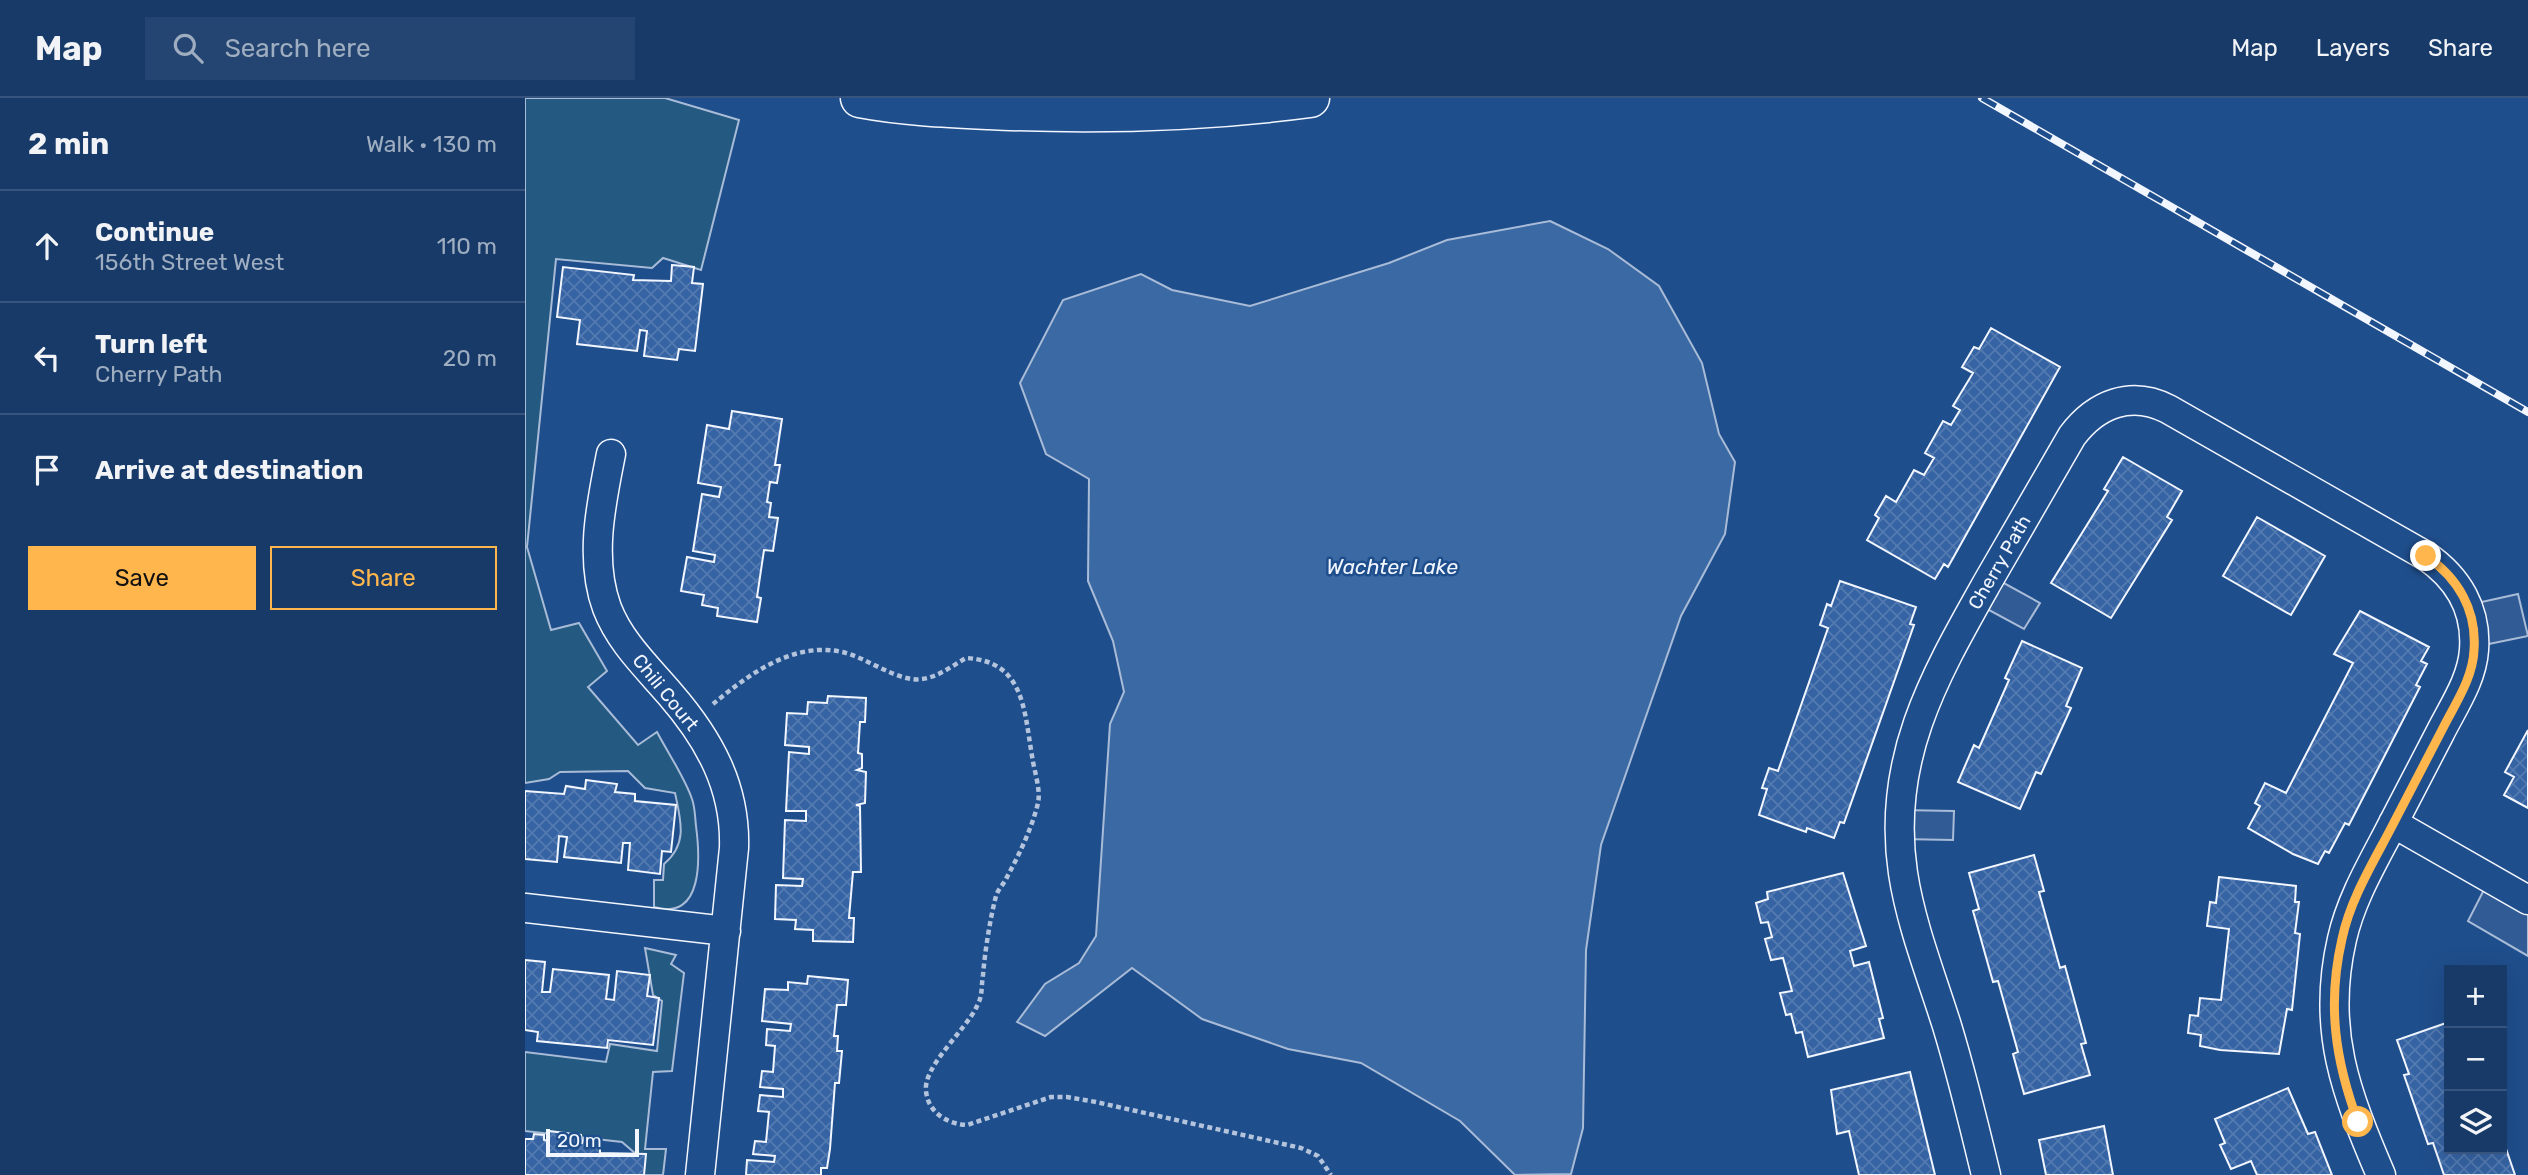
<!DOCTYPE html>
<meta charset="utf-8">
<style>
:root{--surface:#173a69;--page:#244571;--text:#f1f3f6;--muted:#9eadc0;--line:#36547d;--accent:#ffb74d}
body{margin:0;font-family:Rubik,sans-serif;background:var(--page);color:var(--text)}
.controls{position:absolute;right:21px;bottom:21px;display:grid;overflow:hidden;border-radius:0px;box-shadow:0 7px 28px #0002}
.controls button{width:63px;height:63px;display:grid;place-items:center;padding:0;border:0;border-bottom:2px solid var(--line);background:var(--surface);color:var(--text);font:35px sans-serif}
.scale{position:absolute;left:21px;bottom:18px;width:93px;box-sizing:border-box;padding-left:7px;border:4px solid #f2f6ff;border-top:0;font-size:19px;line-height:24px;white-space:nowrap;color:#f2f6ff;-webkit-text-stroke:5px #1f4e8c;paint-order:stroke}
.stop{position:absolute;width:21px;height:21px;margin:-16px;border:5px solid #ffb74d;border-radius:50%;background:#fff}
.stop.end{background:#ffb74d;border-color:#fff;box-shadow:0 2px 7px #0008}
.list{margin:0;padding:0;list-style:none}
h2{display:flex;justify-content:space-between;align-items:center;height:91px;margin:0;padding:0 28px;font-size:30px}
h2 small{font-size:23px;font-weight:400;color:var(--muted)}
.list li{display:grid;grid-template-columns:46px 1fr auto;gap:21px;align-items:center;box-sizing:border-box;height:112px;padding:0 28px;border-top:2px solid var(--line)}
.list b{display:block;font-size:26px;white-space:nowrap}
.list p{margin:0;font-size:23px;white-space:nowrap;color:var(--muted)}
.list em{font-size:23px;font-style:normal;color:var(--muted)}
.actions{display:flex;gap:14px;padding:21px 28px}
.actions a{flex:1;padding:16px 0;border:2px solid var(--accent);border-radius:0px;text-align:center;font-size:24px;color:var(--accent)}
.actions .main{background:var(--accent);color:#111}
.icon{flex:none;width:38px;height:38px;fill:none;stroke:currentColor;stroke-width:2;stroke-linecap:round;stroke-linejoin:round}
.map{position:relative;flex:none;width:2003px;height:1077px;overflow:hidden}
header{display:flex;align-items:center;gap:42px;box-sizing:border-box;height:98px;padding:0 35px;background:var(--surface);border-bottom:2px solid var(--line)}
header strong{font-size:33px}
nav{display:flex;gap:38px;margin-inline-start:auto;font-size:24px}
.search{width:490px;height:63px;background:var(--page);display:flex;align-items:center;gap:18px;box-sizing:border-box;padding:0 24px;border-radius:0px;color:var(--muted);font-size:26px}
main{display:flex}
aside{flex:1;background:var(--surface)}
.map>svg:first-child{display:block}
.grass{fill:#245a82;stroke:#a8bbd7;stroke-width:2}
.parking{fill:#305b95;stroke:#a8bbd7;stroke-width:2}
.water{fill:#3b69a3;stroke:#a8bbd7;stroke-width:2}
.building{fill:url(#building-cross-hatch);stroke:#f2f6ff;stroke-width:2}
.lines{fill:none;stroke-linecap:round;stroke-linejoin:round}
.minor-casing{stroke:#f2f6ff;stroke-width:31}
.primary-casing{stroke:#f2f6ff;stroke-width:41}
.path{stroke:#b3c4dc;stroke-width:4.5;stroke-dasharray:5 3.5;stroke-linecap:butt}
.minor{stroke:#1f4e8c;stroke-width:28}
.primary{stroke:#1f4e8c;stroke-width:38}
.rail-casing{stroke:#f2f6ff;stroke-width:8}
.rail{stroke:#1f4e8c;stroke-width:5;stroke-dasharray:16;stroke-linecap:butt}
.route{stroke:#ffb74d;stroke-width:9}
.labels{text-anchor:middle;stroke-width:5;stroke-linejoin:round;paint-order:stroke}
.street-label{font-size:19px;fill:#f2f6ff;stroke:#1f4e8c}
.water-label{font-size:21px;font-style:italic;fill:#f2f6ff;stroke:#1f4e8c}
</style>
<header>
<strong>Map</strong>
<div class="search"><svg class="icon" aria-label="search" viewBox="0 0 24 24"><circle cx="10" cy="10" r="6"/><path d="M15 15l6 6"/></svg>Search here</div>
<nav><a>Map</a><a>Layers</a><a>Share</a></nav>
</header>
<main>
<aside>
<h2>2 min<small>Walk · 130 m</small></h2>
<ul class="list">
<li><svg class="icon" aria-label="ahead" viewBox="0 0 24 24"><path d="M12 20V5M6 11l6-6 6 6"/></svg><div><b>Continue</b><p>156th Street West</p></div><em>110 m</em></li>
<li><svg class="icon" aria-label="left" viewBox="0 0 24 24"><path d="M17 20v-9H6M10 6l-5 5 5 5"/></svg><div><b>Turn left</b><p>Cherry Path</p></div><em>20 m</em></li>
<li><svg class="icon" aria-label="arrive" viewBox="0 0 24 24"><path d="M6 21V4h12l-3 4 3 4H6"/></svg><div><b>Arrive at destination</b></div></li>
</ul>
<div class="actions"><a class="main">Save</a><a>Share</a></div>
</aside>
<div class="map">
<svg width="2003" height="1077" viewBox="0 0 2003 1077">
<defs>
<pattern id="building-cross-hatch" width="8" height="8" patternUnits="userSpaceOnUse" patternTransform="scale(1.75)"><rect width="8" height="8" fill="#3563a3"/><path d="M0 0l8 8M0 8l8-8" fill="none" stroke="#537ab1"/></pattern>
</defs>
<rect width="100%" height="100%" fill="#1f4e8c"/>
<path class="grass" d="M0 0H140L214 22 176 172 138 160 127 170 31 161 2 449 26 532 54 525 82 573 63 589 113 647 132 634C143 655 160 680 167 701 170 709 170 719 171 728 175 758 179 824 129 809V782H138L139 766C163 746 156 723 150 695L120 690 103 673 35 674 24 681 0 685Z
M120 850 151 857 146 866 159 875 147 973 128 974 120 1051H141L138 1077H117L119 1063 97 1044 0 1033V954L81 964 85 946 132 953 137 903 128 897Z"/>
<path class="parking" d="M1466 478 1515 505 1499 531 1451 505Z
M1993 496 2003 538 1949 549 1943 507Z
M1376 712 1429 713 1428 742 1376 741Z
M1965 780 2003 802V858L1943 823Z"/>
<path class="water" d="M1025 123 1083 151 1134 188 1177 265 1194 336 1210 364 1200 436 1156 518 1076 747 1061 852 1058 1030 1046 1076 990 1077 935 1023 836 965 763 951 677 921 607 870 520 938 492 924 520 886 554 865 571 838 585 626 599 594 588 543 563 483 564 381 521 356 495 285 538 202 616 176 647 192 725 208 864 165 922 142Z"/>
<path class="building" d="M147 167 169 169 167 185 178 186 170 253 154 251 152 262 119 258 122 233 115 232 112 253 52 246 55 222 32 219 38 169 109 177 108 182 146 183Z
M1466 230 1535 269 1423 469 1419 466 1410 481 1342 442 1354 420 1350 417 1361 398 1371 404 1389 372 1399 377 1409 360 1400 355 1418 323 1426 327 1435 312 1428 308 1448 275 1437 269 1449 249 1454 251Z
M207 313 257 321 250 367H255L252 385 245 384 242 404 246 405 244 419 253 420 248 453 239 452 232 499 236 500 232 524 192 518 193 510 177 507 179 497 156 493 162 459 189 464 190 457 168 453 177 396 194 399 196 389 173 385 182 327 204 331Z
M1598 359 1657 393 1642 419 1647 422 1586 520 1526 485 1583 393 1579 391Z
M1732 419 1800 458 1766 517 1698 478Z
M1315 483 1391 509 1385 526 1389 527 1319 725 1315 724 1309 740 1282 730 1281 734 1234 717 1242 691 1237 690 1244 670 1253 673 1303 530 1295 527 1302 506 1306 508Z
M1835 513 1904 549 1896 563 1902 566 1891 587 1895 589 1824 727 1820 725 1804 755 1800 753 1793 766 1768 756 1723 730 1735 708 1730 705 1740 685 1761 695 1828 565 1809 556Z
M1497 543 1557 570 1541 608 1546 610 1516 676 1511 674 1495 711 1433 684 1449 647 1454 650 1484 582 1480 580Z
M303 598 341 600 340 624H335L333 655 337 656V670L332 672 341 674 340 705 331 707 335 708 336 774H328L324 820H329L328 844 288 843V832L270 831 271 822 250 821 251 787 277 788 278 781 258 780 260 722 281 723V713H261L264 654 284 656V649L260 647 262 615 282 616 283 604 302 605Z
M2003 632V710L1979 697 1989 679 1980 674Z
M61 682 92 686 90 694 110 696V703L151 707 146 754 137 753 135 776 103 772 105 745H98L96 765 39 759 42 739 34 738 32 764 0 761V693L39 696 41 688 60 691Z
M1509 757 1519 793 1514 794 1535 870 1540 868 1561 945 1556 946 1565 977 1499 996 1488 956 1493 954 1473 883 1468 884 1448 813 1454 811 1444 775Z
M1318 775 1341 848 1325 853 1329 868 1344 864 1358 920 1354 921 1359 940 1283 959 1277 934 1271 935 1266 916 1261 917 1255 895 1267 893 1258 860 1246 862 1240 841 1247 839 1243 824 1236 825 1231 805 1243 801 1242 794Z
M1694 779 1771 788 1770 804H1774L1770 835 1775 836 1767 912 1762 911 1754 956 1695 952 1675 948 1676 937 1663 935 1665 917 1673 918 1675 900 1696 902 1704 831 1682 828 1685 804 1691 805Z
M0 862 20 864 17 894H25L28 871 84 877 81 901 89 902 92 873 125 877 122 898 134 900 128 947 83 942 82 950 12 943 13 934 0 932Z
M283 878 323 882 321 907H312L309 938H313L312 953H317L314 985H310L305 1051 302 1070H296V1077H221L222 1062 249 1064 250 1058 228 1056 230 1043 241 1044 244 1014 233 1013 235 997 258 999V991L235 989 237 973 248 974 250 948 241 947 242 931 265 933 266 926 237 923 240 891 263 892V884L282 886Z
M1924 924V1051H1977V1039L1990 1077H1919L1908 1045 1903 1046 1879 977 1884 976 1872 942Z
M1385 974 1410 1077H1334L1324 1033 1312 1036 1306 992Z
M1763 990 1783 1036 1790 1034 1807 1077H1732L1726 1063 1706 1071 1695 1047 1700 1045 1690 1021Z
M1579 1028 1588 1077H1521L1514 1042Z
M24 1033 56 1037 57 1046 59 1040H66V1048L75 1049V1055L121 1056 119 1077H0V1041H8L9 1036 19 1037V1042L23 1043Z"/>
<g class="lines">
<g class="minor-casing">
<path id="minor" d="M86 356C76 406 64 461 82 510 95 544 122 569 145 596 184 641 211 689 209 750L175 1077
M1868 725 2003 802
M0 810 201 833
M1461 1077C1449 1027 1437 977 1422 928 1406 877 1386 827 1378 775 1361 662 1409 579 1462 485 1490 436 1519 387 1547 338 1571 306 1606 292 1643 311L1901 458C1933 480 1952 512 1949 552 1947 582 1928 609 1915 635 1897 670 1879 704 1861 739 1844 771 1825 805 1817 841 1796 932 1821 995 1856 1077"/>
</g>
<g class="primary-casing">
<path id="primary" d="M335 0C377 8 421 10 464 12 571 17 679 14 785 0"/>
</g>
<path class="path" d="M188 606C223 577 268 543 317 554 341 559 374 585 397 581 413 579 427 568 441 560 499 563 499 611 507 658 509 672 516 692 513 705 507 730 494 757 482 779 479 786 473 791 471 798 465 821 460 853 458 877 456 889 458 897 452 908 441 932 398 968 401 993 403 1015 423 1026 442 1027L526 999H542L571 1004 776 1050 793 1058 806 1077"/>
<use href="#minor" class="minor"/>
<use href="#primary" class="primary"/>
<g class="rail-casing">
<path id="rail" d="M1457 0 2003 314"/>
</g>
<use href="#rail" class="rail"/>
</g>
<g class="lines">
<path class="route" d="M1833 1024C1810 962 1802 906 1817 841 1825 803 1846 768 1864 734 1882 700 1900 665 1918 630 1930 606 1948 580 1949 552 1952 512 1933 480 1901 458"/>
</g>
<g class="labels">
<g class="street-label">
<text transform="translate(1474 464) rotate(-60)" y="7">Cherry Path</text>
<text transform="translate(141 594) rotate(51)" y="7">Chili Court</text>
</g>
<g class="water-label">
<text x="867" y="476">Wachter Lake</text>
</g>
</g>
</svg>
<div class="controls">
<button>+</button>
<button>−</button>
<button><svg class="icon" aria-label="layers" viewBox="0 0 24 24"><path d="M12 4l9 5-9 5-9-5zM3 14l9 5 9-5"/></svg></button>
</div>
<div class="scale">20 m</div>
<div class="stop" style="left:1833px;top:1024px"></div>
<div class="stop end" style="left:1901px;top:458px"></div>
</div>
</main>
